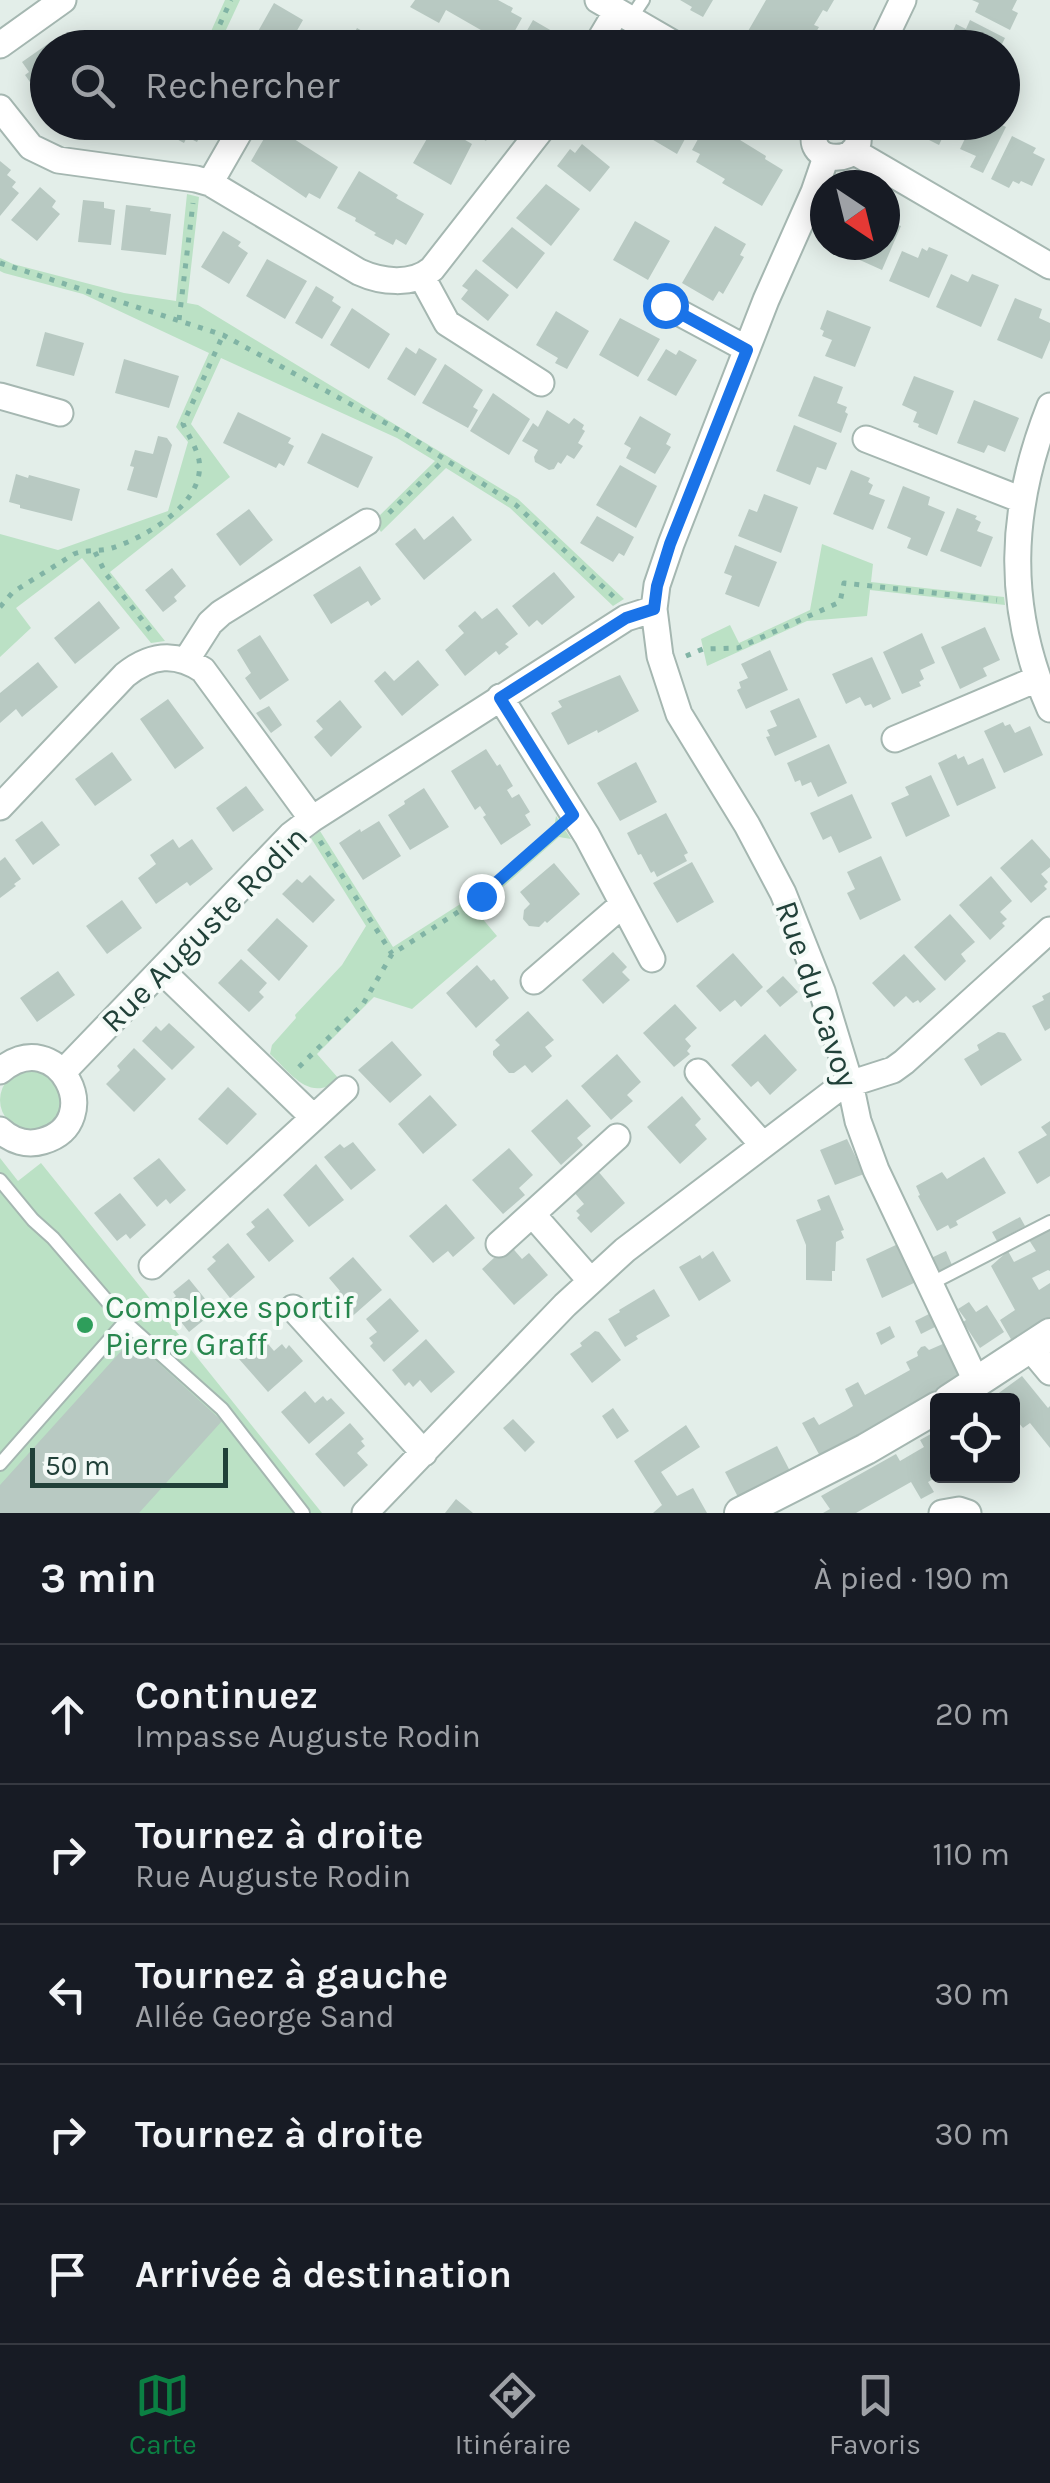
<!DOCTYPE html>
<html lang="fr">
<meta charset="utf-8">
<style>
:root{--surface:#171b24;--page:#20242c;--text:#f1f3f6;--muted:#9ea1a6;--line:#363941;--accent:#0b8043}
body{margin:0;font-family:Karla,sans-serif;background:var(--page);color:var(--text)}
.controls{position:absolute;right:30px;bottom:30px;display:grid;overflow:hidden;border-radius:10px;box-shadow:0 5px 25px #0003}
.controls button{width:90px;height:90px;display:grid;place-items:center;padding:0;border:0;border-bottom:2px solid var(--line);background:var(--surface);color:var(--text);font:50px sans-serif}
.compass{position:absolute;left:810px;top:170px;width:90px;height:90px;border-radius:50%;background:var(--surface);box-shadow:0 5px 25px #0003;rotate:145deg}
.scale{position:absolute;left:30px;bottom:25px;width:198px;box-sizing:border-box;padding-left:10px;border:5px solid #214139;border-top:0;font-size:28px;line-height:35px;white-space:nowrap;color:#214139;-webkit-text-stroke:8px #f4faf7;paint-order:stroke}
.stop{position:absolute;width:30px;height:30px;margin:-22px;border:8px solid #1a73e8;border-radius:50%;background:#fff}
.stop.end{background:#1a73e8;border-color:#fff;box-shadow:0 2px 10px #0008}
.list{margin:0;padding:0;list-style:none}
h2{display:flex;justify-content:space-between;align-items:center;height:130px;margin:0;padding:0 40px;font-size:42px}
h2 small{font-size:32px;font-weight:400;color:var(--muted)}
.list li{display:grid;grid-template-columns:65px 1fr auto;gap:30px;align-items:center;box-sizing:border-box;height:140px;padding:0 40px;border-top:2px solid var(--line)}
.list b{display:block;font-size:38px;white-space:nowrap}
.list p{margin:0;font-size:32px;white-space:nowrap;color:var(--muted)}
.list em{font-size:32px;font-style:normal;color:var(--muted)}
.icon{flex:none;width:55px;height:55px;fill:none;stroke:currentColor;stroke-width:2;stroke-linecap:round;stroke-linejoin:round}
.map{position:relative;flex:none;width:1050px;height:1513px;overflow:hidden}
.search{position:absolute;background:var(--surface);box-shadow:0 5px 25px #0003;left:30px;right:30px;top:30px;height:110px;display:flex;align-items:center;gap:25px;box-sizing:border-box;padding:0 35px;border-radius:55px;color:var(--muted);font-size:38px}
.sheet{height:830px;background:var(--surface)}
nav{display:flex;justify-content:space-around;align-items:center;box-sizing:border-box;height:140px;border-top:2px solid var(--line);background:var(--surface);font-size:28px;color:var(--muted)}
nav a{display:grid;justify-items:center;gap:5px}
nav .on{color:var(--accent)}
.map>svg:first-child{display:block}
.green{fill:#bbe1c5}
.building{fill:#b8c9c2}
.lines{fill:none;stroke-linecap:round;stroke-linejoin:round}
.service-casing{stroke:#a5b7b1;stroke-width:16}
.minor-casing{stroke:#a5b7b1;stroke-width:29}
.tertiary-casing{stroke:#a5b7b1;stroke-width:34}
.path{stroke:#81b4a5;stroke-width:5;stroke-dasharray:5 8;stroke-linecap:butt}
.service{stroke:#fff;stroke-width:12}
.minor{stroke:#fff;stroke-width:25}
.tertiary{stroke:#fff;stroke-width:30}
.route{stroke:#1a73e8;stroke-width:12}
.leisure-dot{fill:#2e9e5b;stroke:#f4faf7;stroke-width:4}
.labels{text-anchor:middle;stroke-width:8;stroke-linejoin:round;paint-order:stroke}
.street-label{font-size:32px;fill:#214139;stroke:#f4faf7}
.leisure-label{font-size:32px;fill:#27864d;stroke:#f4faf7;text-anchor:start}
</style>
<div class="map">
<svg width="1050" height="1513" viewBox="0 0 1050 1513">
<rect width="100%" height="100%" fill="#e3eee9"/>
<path class="green" d="M225 0H240L218 47H204Z
M187 194 199 197 187 303 198 305 518 499 624 599 613 606 510 508 446 468 381 532 374 521 435 461 397 438 221 358 191 424 230 477 110 572 165 641 151 643 82 558 16 608 31 628 0 657V534L58 550 168 511 188 442 176 427 209 353 83 294 4 273 0 271V258L13 264 124 293 176 301Z
M822 544 873 564 871 582 1004 597 1005 605 870 590 867 616 807 621 707 666 701 639 730 625 739 643 810 610Z
M556 816 571 839 559 837 476 911 497 936 412 1009 374 997 317 1054 339 1079C310 1104 291 1073 270 1054L272 1045 296 1018 295 1015 342 965 366 926 311 838 320 831 393 947 487 887 554 828Z
M0 1100a31 31 0 1 1 62 0a31 31 0 1 1-62 0Z
M0 1158 18 1181 41 1163 322 1513H0Z"/>
<path class="building" d="M415 0H498L513 8 511 12 522 18 507 45 446 10 439 23 410 7Z
M680 0H713L703 17 690 10 692 7Z
M766 0H834L827 12 823 10 814 25 819 27 807 48H744L740 45Z
M972 0H1017L1012 10 1018 13 1010 30 975 12 979 3Z
M274 3 303 20 287 48H266L263 46 266 41 256 35Z
M533 20 552 31 549 36 559 42 555 48H517Z
M970 20 1005 38 1000 48H957L948 43 956 24 966 29Z
M357 28 391 48H346Z
M52 41 56 48H48V84L37 92 25 75 29 72 22 62Z
M66 122H98L97 128 85 136H81L76 129 73 131Z
M145 122H207L197 142 187 137 184 143Z
M455 122H497L486 141Z
M643 122H694L677 154 638 131Z
M914 122H950L939 145 909 130Z
M973 122 983 127 985 122H996L1006 127 983 173 970 167 976 156 960 149Z
M436 123 472 144 451 185 413 163Z
M272 125 338 167 320 199 309 193 306 198 251 161Z
M703 130 712 134 714 131 724 137 727 132 766 156 765 159 783 170 762 206 722 183 725 179 696 162 700 154 692 150Z
M1012 136 1036 148 1033 153 1045 159 1032 186 1021 181 1019 184 1013 181 1009 188 991 179Z
M582 144 610 167 590 192 557 166 570 149 575 153Z
M0 161 11 170 7 175 16 182 12 187 19 193 0 216Z
M359 171 398 195 396 198 424 214 406 245 396 239 393 245 374 235 376 233 355 221 356 218 337 208Z
M546 184 580 209 551 246 516 218Z
M40 187 56 201 52 207 60 214 37 241 11 220Z
M83 200 104 202V208L115 210 111 245 78 242Z
M126 205 151 208 150 211 171 214 166 255 121 250Z
M885 220 901 226 882 270 842 252 845 245H885Z
M635 221 670 241 648 280 613 260Z
M715 226 746 244 740 255 744 257 723 294 719 291 713 301 682 283Z
M512 227 545 253 517 289 482 261Z
M223 231 241 242 238 246 248 253 229 284 201 267Z
M929 247 948 255 929 298 889 281 902 251 918 258 922 248 927 251Z
M267 259 307 281 285 319 246 296Z
M476 269 509 295 488 321 461 299 468 290 462 286Z
M951 274 968 282 972 274 999 285 981 327 936 307Z
M316 286 334 297 332 301 341 307 322 339 295 323Z
M1015 298 1042 309 1039 318 1050 323V340L1042 359 997 340Z
M352 308 390 334 369 369 330 345Z
M827 310 871 327 855 367 825 356 832 340 822 336 824 331 820 329Z
M556 311 589 331 567 369 555 363 558 358 536 345Z
M620 318 660 339 638 377 599 355Z
M45 332 84 343 74 376 36 366Z
M406 347 416 354 419 348 437 359 415 396 387 379Z
M666 349 676 355 679 350 697 360 676 396 647 380Z
M124 359 179 376 169 408 115 393Z
M445 364 483 390 473 407 478 410 468 428 422 403Z
M814 376 843 387 837 403 847 407 845 412 848 414 841 433 798 416Z
M914 376 954 391 937 435 918 427 919 424 913 422 917 412 902 405Z
M493 393 530 419 509 455 470 431Z
M974 400 1019 418 1005 452 988 445 984 453 957 443Z
M547 410 569 424 574 418 584 425 582 429 585 431 578 443 583 446 574 459 567 455 561 464 558 462 554 469 549 470 535 462 534 457 538 450 522 441 533 423 538 427Z
M238 412 291 438 288 443 294 446 284 466 279 463 276 468 223 443Z
M640 416 671 434 666 444 671 447 655 474 626 458 631 448 624 444Z
M794 425 837 443 826 470 817 467 810 485 776 471Z
M322 433 373 457 358 488 307 463Z
M158 436 167 438 172 445 157 498 127 490 134 467 130 466 135 450 153 454Z
M620 465 657 486 636 528 596 505Z
M851 470 870 478 868 482 873 485 869 494 885 500 873 530 833 514Z
M16 474 28 478 29 475 80 489 72 521 20 508V505L9 502Z
M903 486 930 497 928 505 945 512 927 556 907 548 911 538 887 528Z
M764 494 798 507 781 553 738 536 749 509 757 512Z
M957 508 977 516 975 519 981 522 977 531 993 537 981 567 940 551Z
M249 509 273 540 240 566 216 534Z
M453 516 472 540 424 580 395 544 415 528 424 540Z
M597 516 634 537 624 556 619 553 613 562 580 543Z
M735 545 777 562 759 607 725 594 732 576 724 573Z
M360 566 381 599 371 606 368 601 331 624 313 595Z
M172 568 186 586 174 597 177 601 163 612 145 590Z
M554 572 575 597 542 625 537 620 529 627 512 606Z
M99 601 120 628 75 664 54 638Z
M497 608 518 634 505 644 509 647 499 655 496 651 465 676 445 650 464 633 458 626 475 611 482 619Z
M985 627 1000 660 983 668 987 676 960 689 941 647Z
M922 633 935 663 920 670 924 679 919 682 921 686 902 694 883 652Z
M260 635 289 680 260 700 245 678 251 673 237 650Z
M770 650 788 690 746 709 737 690 741 688 739 682 748 678 741 664Z
M872 657 891 699 873 708 871 704 865 706 860 697 846 704 832 674Z
M418 660 439 685 402 716 374 681 385 671 394 681Z
M38 662 58 687 22 717 16 709 0 723V693Z
M620 675 639 711 598 733 597 730 568 745 551 713 562 707 558 701Z
M799 698 817 737 775 756 766 737 770 736 767 730 777 726 770 711Z
M168 699 204 748 175 769 140 719Z
M340 700 362 727 331 757 314 737 323 729 316 721Z
M269 706 282 725 271 733 256 713Z
M1003 722 1005 726 1010 724 1015 733 1030 726 1043 755 1004 773 984 731Z
M829 744 847 783 818 797 811 782 802 786 800 780 795 782 787 763Z
M486 749 497 766 500 764 513 786 507 790 512 798 519 794 530 812 525 815 531 825 501 845 483 817 486 815 480 806 475 810 451 771Z
M112 752 132 780 95 806 75 779Z
M956 754 958 759 964 756 968 765 983 758 996 788 957 806 938 763Z
M636 762 657 802 620 821 597 783Z
M931 775 950 816 906 837 891 803 909 795 905 787Z
M246 786 264 810 233 832 216 808Z
M424 788 449 827 410 850 388 815 405 804 404 801Z
M852 794 872 838 839 853 831 836 823 840 810 813Z
M666 813 688 853 684 855 687 861 657 877 654 871 651 873 641 854 638 855 627 833Z
M42 821 60 845 33 865 15 840Z
M379 821 401 856 363 880 339 843 360 829 361 832Z
M173 839 179 848 192 839 213 869 190 886 187 882 156 904 138 878 156 864 150 855Z
M1032 839 1050 859V867L1041 874 1048 882 1044 886 1047 889 1031 903 1000 868Z
M881 856 901 900 860 920 847 893 855 889 847 872Z
M5 857 21 879 14 884 16 886 0 898V861Z
M692 862 714 902 677 923 653 883Z
M554 863 580 894 547 923 545 921 539 927 529 926 523 919 524 910 530 904 520 892Z
M310 875 335 900 313 923 282 894 297 879 302 883Z
M991 876 1012 901 1000 912 1007 919 1002 923 1005 926 990 940 959 905Z
M122 900 142 928 107 954 86 926Z
M950 914 975 942 961 954 966 961 945 981 914 947Z
M277 918 308 946 279 981 247 950Z
M613 952 627 967 622 972 630 980 603 1004 582 980Z
M733 953 763 987 741 1007 735 1000 720 1012 696 986Z
M904 954 936 989 920 1003 918 1000 913 1003 906 996 894 1007 872 983Z
M241 959 267 983 259 992 264 997 249 1012 218 983Z
M477 965 491 981 494 979 509 998 476 1028 446 993Z
M58 971 75 995 37 1022 20 998Z
M783 976 798 992 780 1007 766 991Z
M1050 992V1028L1045 1031 1032 1006 1044 1000 1042 996Z
M675 1004 697 1028 685 1039 691 1046 687 1051 690 1054 674 1067 643 1033Z
M528 1011 554 1040 545 1047 552 1056 532 1073 525 1065 514 1073H509L493 1055V1051L500 1045 495 1040Z
M169 1023 195 1047 172 1070 142 1041 156 1026 161 1031Z
M998 1032 1005 1033 1022 1060 981 1086 964 1059 979 1050 977 1045Z
M765 1034 797 1070 770 1095 758 1081 751 1087 731 1065Z
M392 1041 422 1075 390 1103 358 1070Z
M134 1048 166 1079 134 1112 106 1084 120 1070 117 1066Z
M617 1054 641 1082 627 1095 633 1101 611 1120 581 1086Z
M228 1087 257 1114 227 1145 198 1119Z
M430 1095 457 1125 423 1154 398 1124Z
M682 1096 701 1119 695 1125 707 1139 680 1164 647 1127Z
M567 1099 591 1126 577 1138 583 1145 561 1165 531 1131Z
M1050 1121V1176L1037 1184 1018 1152 1047 1135 1041 1127Z
M847 1139 864 1174 835 1185 820 1150Z
M353 1142 376 1170 351 1190 324 1157 340 1144 344 1148Z
M509 1148 533 1175 519 1188 525 1195 503 1214 472 1180Z
M984 1157 1006 1193 956 1221 958 1225 950 1229 948 1225 937 1231 918 1196 920 1195 916 1186 942 1172 947 1179Z
M159 1158 186 1190 170 1204 166 1199 157 1207 133 1178Z
M316 1164 344 1200 309 1227 283 1195Z
M597 1170 625 1203 591 1233 577 1218 580 1215 576 1211 584 1204 573 1191Z
M120 1193 146 1225 130 1239 126 1234 117 1241 94 1213Z
M829 1195 844 1230 841 1231 844 1238 836 1242 835 1271H832V1281L806 1280V1245L796 1220 821 1210 817 1200Z
M446 1204 475 1238 453 1257 448 1251 433 1263 409 1236Z
M268 1208 294 1241 269 1262 246 1234 255 1227 251 1222Z
M1020 1217 1025 1226 997 1241 992 1232Z
M1050 1230V1271L1048 1270 1032 1278 1039 1290 1050 1283V1317L1012 1341 1000 1320 1015 1310 991 1266 1008 1251 1014 1262 1036 1251 1029 1240Z
M228 1243 255 1277 230 1298 207 1269 216 1261 212 1257Z
M509 1244 522 1259 529 1253 548 1275 514 1305 482 1269Z
M898 1244 916 1282 882 1298 866 1259Z
M713 1251 731 1281 699 1301 679 1267 700 1255 702 1259Z
M946 1251 952 1265 935 1273 929 1259Z
M353 1257 382 1290 347 1321 334 1305 337 1302 333 1298 340 1291 329 1278Z
M189 1279 215 1311 189 1332 167 1304 176 1296 173 1292Z
M654 1289 670 1316 636 1336 638 1339 625 1347 608 1319 620 1312 619 1310Z
M390 1298 419 1331 384 1362 370 1346 373 1343 369 1338 377 1332 366 1319Z
M969 1302 976 1312 987 1305 1004 1332 980 1348 963 1322 966 1320 958 1309Z
M931 1313 937 1326 921 1334 915 1321Z
M890 1326 895 1337 881 1345 876 1333Z
M595 1331 599 1332 621 1360 592 1383 570 1354 582 1346 580 1343Z
M263 1338 274 1351 282 1344 286 1349 289 1345 303 1361 268 1392 239 1359Z
M132 1339 222 1421 139 1513H0V1485Z
M426 1339 455 1372 431 1393 420 1380 413 1387 409 1382 405 1386 392 1370Z
M945 1343 961 1376 820 1456 802 1423 814 1417 819 1425 845 1411 853 1406 845 1389 858 1382 865 1395 910 1370 906 1362 918 1356 917 1352 921 1347 925 1346 929 1350Z
M1022 1376 1048 1408 1050 1406V1448L1030 1423 1023 1428 1012 1415V1400H1001L996 1395Z
M305 1391 315 1403 323 1396 327 1401 331 1398 345 1413 309 1444 281 1412Z
M613 1408 629 1431 617 1439 602 1416Z
M513 1419 535 1442 525 1452 503 1428Z
M350 1423 364 1439 361 1441 365 1446 357 1453 368 1465 344 1487 315 1454Z
M686 1425 700 1447 661 1472 677 1496 693 1488 707 1513H653L662 1505 634 1461Z
M938 1430V1476L928 1482 934 1492 921 1499 911 1482 856 1513H823L830 1509 821 1496 896 1454 900 1461 924 1447 920 1440Z
M777 1446 790 1471 738 1497 725 1472Z
M456 1499 473 1513H445Z"/>
<g class="lines">
<g class="service-casing">
<path id="service" d="M631 18 643 0
M0 1180 33 1220 53 1238 125 1322 222 1409 303 1513
M930 1284 1050 1222
M0 1464 125 1322"/>
</g>
<g class="minor-casing">
<path id="minor" d="M598 0 681 48
M0 45 63 0
M595 48 617 11
M880 48 903 0
M0 108 31 147 58 160 196 179 210 183 359 272C381 282 412 286 432 269L547 122
M821 122C789 168 882 170 852 122
M853 151 1050 266
M210 183 245 122
M422 277 447 323 541 383
M665 305 747 349
M0 396 60 413
M1050 406C1009 509 1005 607 1050 709
M866 439 1022 500
M654 609 660 656 679 714 747 825 783 893 822 991 850 1083 858 1121 876 1170 977 1383
M187 659 210 623 221 613 367 522
M500 697 587 836 652 959
M895 739 1037 679
M0 807 125 675C151 654 176 652 203 670L312 819
M161 970 313 1117
M534 981 622 905
M0 1071C58 1022 108 1122 43 1141 27 1146 12 1141 0 1130
M63 1072 291 835 312 819 626 618 654 609 657 585 671 544 766 300 814 192 826 157
M698 1072 762 1144
M533 1215 590 1280
M499 1244 617 1137
M152 1266 345 1089
M293 1308 424 1453
M1030 1348 1050 1372
M365 1513 565 1305 625 1250 840 1087 893 1070 904 1062 1050 930
M942 1513 959 1510 968 1513"/>
</g>
<g class="tertiary-casing">
<path id="tertiary" d="M949 1400 1050 1334
M740 1513 866 1449 938 1407"/>
</g>
<path class="path" d="M209 48 231 0
M0 263 223 335 404 433 516 505 615 598
M179 320 193 203
M389 513 445 459
M95 552 106 574 154 635
M0 607 13 592 74 554C86 549 99 552 112 548 146 537 206 503 199 460 196 447 189 436 183 424L223 335
M686 656 703 649 738 648 840 602 844 583 997 600
M320 841 392 954
M299 1067 363 1004 392 954 466 907 556 830"/>
<use href="#service" class="service"/>
<use href="#minor" class="minor"/>
<use href="#tertiary" class="tertiary"/>
</g>
<g class="lines">
<path class="route" d="M481 896 573 815 500 698 626 618 654 609 657 586 670 544 747 350 665 305"/>
</g>
<circle class="leisure-dot" cx="85" cy="1325" r="10"/>
<g class="labels">
<g class="street-label">
<text transform="translate(204 929) rotate(-45)" y="11">Rue Auguste Rodin</text>
<text transform="translate(817 994) rotate(71)" y="11">Rue du Cavoy</text>
</g>
<g class="leisure-label">
<text x="105" y="1318">Complexe sportif<tspan x="105" dy="37">Pierre Graff</tspan></text>
</g>
</g>
</svg>
<div class="controls">
<button><svg class="icon" aria-label="locate" viewBox="0 0 24 24"><circle cx="12" cy="12" r="6"/><path d="M12 2v4M12 18v4M2 12h4M18 12h4"/></svg></button>
</div>
<svg class="compass" viewBox="-18 -18 36 36"><path d="M0-13l5 13h-10z" fill="#e53935"/><path d="M0 13l5-13h-10z" fill="#9ea1a6"/></svg>
<div class="scale">50 m</div>
<div class="stop" style="left:665px;top:305px"></div>
<div class="stop end" style="left:481px;top:896px"></div>
<div class="search"><svg class="icon" aria-label="search" viewBox="0 0 24 24"><circle cx="10" cy="10" r="6"/><path d="M15 15l6 6"/></svg>Rechercher</div>
</div>
<section class="sheet">
<h2>3 min<small>À pied · 190 m</small></h2>
<ul class="list">
<li><svg class="icon" aria-label="ahead" viewBox="0 0 24 24"><path d="M12 20V5M6 11l6-6 6 6"/></svg><div><b>Continuez</b><p>Impasse Auguste Rodin</p></div><em>20 m</em></li>
<li><svg class="icon" aria-label="right" viewBox="0 0 24 24"><path d="M7 20v-9h11M14 6l5 5-5 5"/></svg><div><b>Tournez à droite</b><p>Rue Auguste Rodin</p></div><em>110 m</em></li>
<li><svg class="icon" aria-label="left" viewBox="0 0 24 24"><path d="M17 20v-9H6M10 6l-5 5 5 5"/></svg><div><b>Tournez à gauche</b><p>Allée George Sand</p></div><em>30 m</em></li>
<li><svg class="icon" aria-label="right" viewBox="0 0 24 24"><path d="M7 20v-9h11M14 6l5 5-5 5"/></svg><div><b>Tournez à droite</b></div><em>30 m</em></li>
<li><svg class="icon" aria-label="arrive" viewBox="0 0 24 24"><path d="M6 21V4h12l-3 4 3 4H6"/></svg><div><b>Arrivée à destination</b></div></li>
</ul>
</section>
<nav>
<a class="on"><svg class="icon" aria-label="map" viewBox="0 0 24 24"><path d="M3 6l6-2 6 2 6-2v14l-6 2-6-2-6 2zM9 4v14M15 6v14"/></svg>Carte</a>
<a><svg class="icon" aria-label="directions" viewBox="0 0 24 24"><path d="M12 3l9 9-9 9-9-9zM9 14v-3h6M13 9l2 2-2 2"/></svg>Itinéraire</a>
<a><svg class="icon" aria-label="saved" viewBox="0 0 24 24"><path d="M7 4h10v16l-5-4-5 4z"/></svg>Favoris</a>
</nav>
